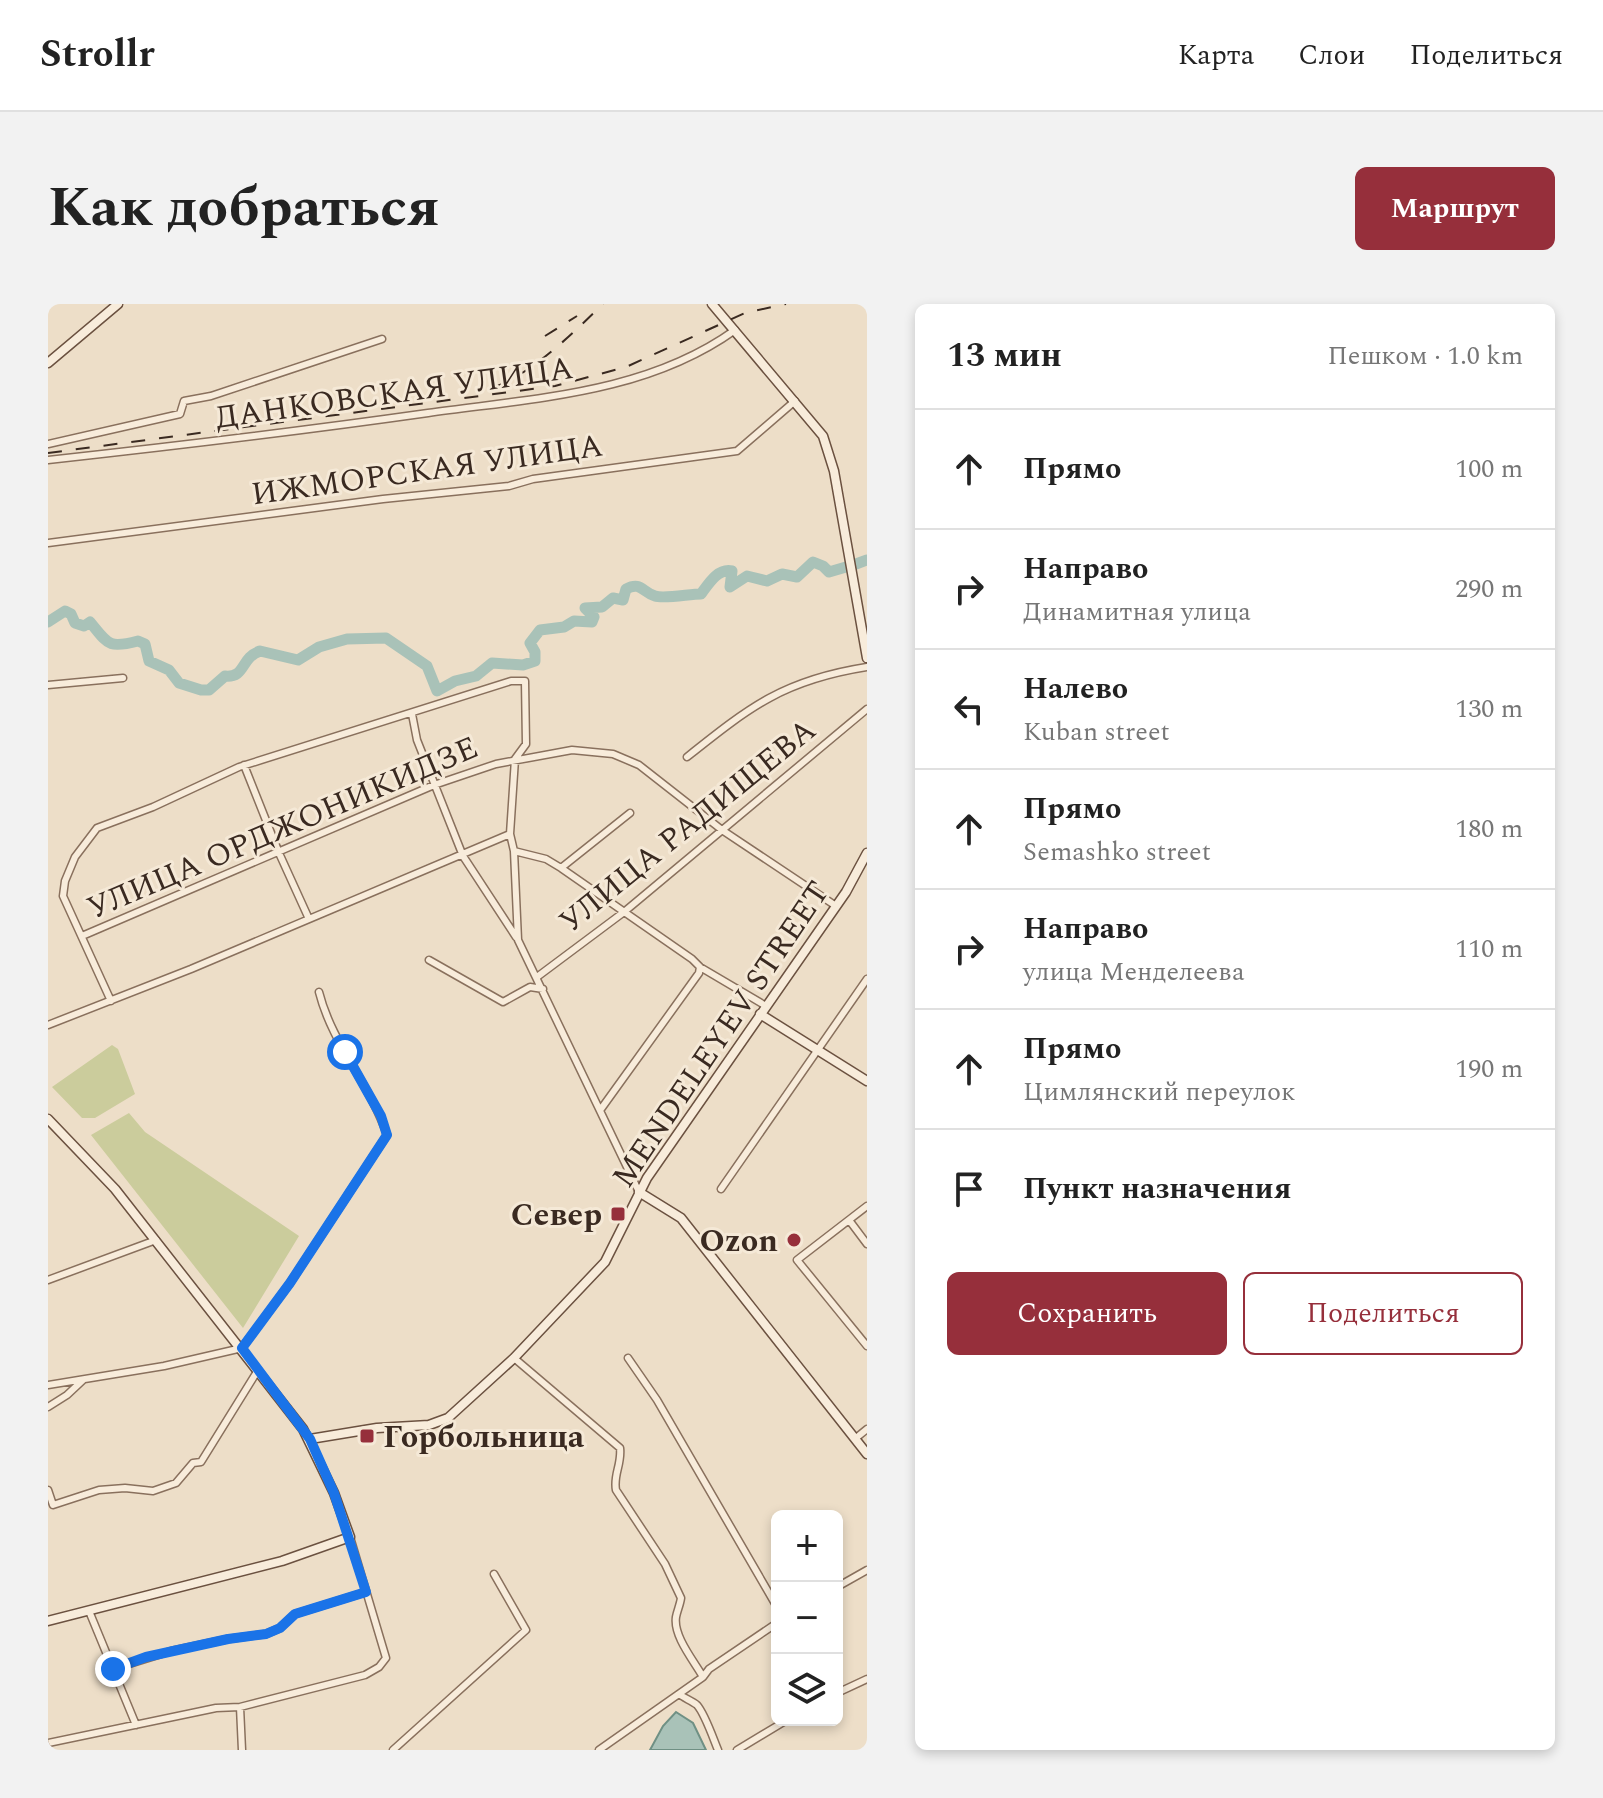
<!DOCTYPE html>
<html lang="ru">
<meta charset="utf-8">
<style>
:root{--surface:#fff;--page:#f2f2f2;--text:#222;--muted:#767676;--line:#e0e0e0;--accent:#962f3b}
body{margin:0;font-family:Spectral,serif;background:var(--page);color:var(--text)}
.controls{position:absolute;right:24px;bottom:24px;display:grid;overflow:hidden;border-radius:12px;box-shadow:0 4px 12px #0003}
.controls button{width:72px;height:72px;display:grid;place-items:center;padding:0;border:0;border-bottom:2px solid var(--line);background:var(--surface);color:var(--text);font:40px sans-serif}
.stop{position:absolute;width:24px;height:24px;margin:-18px;border:6px solid #1a73e8;border-radius:50%;background:#fff}
.stop.end{background:#1a73e8;border-color:#fff;box-shadow:0 2px 8px #0008}
.list{margin:0;padding:0;list-style:none}
h2{display:flex;justify-content:space-between;align-items:center;height:104px;margin:0;padding:0 32px;font-size:34px}
h2 small{font-size:26px;font-weight:400;color:var(--muted)}
.list li{display:grid;grid-template-columns:52px 1fr auto;gap:24px;align-items:center;box-sizing:border-box;height:120px;padding:0 32px;border-top:2px solid var(--line)}
.list b{display:block;font-size:30px;white-space:nowrap}
.list p{margin:0;font-size:26px;white-space:nowrap;color:var(--muted)}
.list em{font-size:26px;font-style:normal;color:var(--muted)}
.actions{display:flex;gap:16px;padding:24px 32px}
.actions a{flex:1;padding:18px 0;border:2px solid var(--accent);border-radius:12px;text-align:center;font-size:28px;color:var(--accent)}
.actions .main{background:var(--accent);color:#fff}
.icon{flex:none;width:44px;height:44px;fill:none;stroke:currentColor;stroke-width:2;stroke-linecap:round;stroke-linejoin:round}
.map{position:relative;flex:none;width:819px;height:1446px;overflow:hidden;border-radius:12px}
header{display:flex;align-items:center;gap:48px;box-sizing:border-box;height:112px;padding:0 40px;background:var(--surface);border-bottom:2px solid var(--line)}
header strong{font-size:38px}
nav{display:flex;gap:44px;margin-inline-start:auto;font-size:28px}
.intro{display:flex;align-items:center;justify-content:space-between;box-sizing:border-box;height:192px;padding:0 48px}
h1{margin:0;font-size:56px}
.button{padding:20px 36px;border-radius:12px;background:var(--accent);color:#fff;font-size:28px;font-weight:700}
main{display:flex;gap:48px;padding:0 48px}
aside{flex:1;background:var(--surface);border-radius:12px;box-shadow:0 4px 12px #0003}
.map>svg:first-child{display:block}
.green{fill:#cbcc9c}
.water{fill:#a9c2b8;stroke:#6f9084;stroke-width:2}
.lines{fill:none;stroke-linecap:round;stroke-linejoin:round}
.river{stroke:#a9c2b8;stroke-width:11}
.street-casing{stroke:#89705d;stroke-width:9}
.secondary-casing{stroke:#6b5140;stroke-width:11}
.street{stroke:#f8ecdb;stroke-width:6}
.secondary{stroke:#f8ecdb;stroke-width:8}
.rail{stroke:#3a2a21;stroke-width:2;stroke-dasharray:14 14;stroke-linecap:butt}
.route{stroke:#1a73e8;stroke-width:10}
.poi-dot{fill:#962f3b;stroke:#f5e9d7;stroke-width:3}
.labels{text-anchor:middle;stroke-width:6;stroke-linejoin:round;paint-order:stroke}
.street-label{font-size:32px;fill:#3a2a21;stroke:#f5e9d7}
.poi-label{font-size:32px;font-weight:bold;fill:#3a2a21;stroke:#f5e9d7;text-anchor:end}
</style>
<header>
<strong>Strollr</strong>
<nav><a>Карта</a><a>Слои</a><a>Поделиться</a></nav>
</header>
<div class="intro"><h1>Как добраться</h1><a class="button">Маршрут</a></div>
<main>
<div class="map">
<svg width="819" height="1446" viewBox="0 0 819 1446">
<rect width="100%" height="100%" fill="#eddec8"/>
<path class="green" d="M64 741 70 745 87 790 47 814H34L4 783Z
M81 809 97 828 251 932 195 1024 43 831Z"/>
<path class="water" d="M628 1408 645 1419 658 1446H602L615 1422Z"/>
<g class="lines">
<path class="river" d="M808 260 819 256
M0 318 17 307 23 310 27 319 36 322 42 318C60 340 60 345 90 337L97 340 101 357 121 366 131 379 153 386H161L177 372C198 374 192 354 212 347L250 356 271 343 299 335 338 334 379 362 389 387 407 377 428 372 444 359 475 361 487 357V348L482 339 492 326 516 323 526 317 544 318 546 313 537 304 554 303 565 294 575 296 578 285C593 277 594 288 607 292 616 295 642 290 653 290 661 279 670 264 684 267L682 283 699 272 719 277 734 270 749 273 765 258 775 262 781 268 798 263"/>
<g class="street-casing">
<path id="street" d="M0 140 132 110 136 97 163 92 334 35
M0 156C127 142 253 127 380 109 485 94 598 90 687 26
M0 239 335 195 461 182 485 175 689 147 747 97
M0 381 75 374
M364 410 369 436 415 552 468 633
M639 453C703 402 736 376 819 363
M196 461 231 549 261 615
M466 547 498 555 513 564 644 655 652 663 718 702
M513 564 582 509
M34 632 386 481 448 460 524 446 565 450 591 461 674 526 788 602
M381 656 455 698 482 683 495 685
M489 673 576 608 819 405
M63 697 15 592 17 577 27 553 49 524 105 503 191 463 463 377H477L478 440 467 455 462 530 466 547 470 636 591 888
M0 721 143 665 462 530
M553 805 651 669 652 663
M673 885 819 675
M819 902 749 956 819 1042
M801 916 819 940
M0 976 108 936
M466 1054 572 1144C574 1160 565 1171 568 1186L617 1260 633 1294C632 1301 629 1307 628 1313 625 1332 646 1357 655 1373
M580 1054 609 1096 729 1303
M0 1081 116 1062 194 1044 242 979 339 831C322 780 284 740 271 688
M0 1103 19 1091 35 1076
M808 1134 819 1125
M0 1186 5 1201 51 1186 77 1184 105 1187 128 1179 145 1159 153 1158 210 1066
M789 1283 819 1266
M41 1307 88 1421
M65 1365 123 1347 180 1335 218 1330 232 1324 247 1310 318 1288
M789 1389 819 1375
M631 1390C636 1394 644 1397 649 1401 657 1410 665 1434 670 1446
M192 1403 194 1446
M0 1439 168 1404 192 1403 317 1371 331 1363 338 1354 302 1233
M345 1446 478 1326 446 1270
M551 1446 655 1373 661 1365 729 1319
M689 1446 739 1416"/>
</g>
<g class="secondary-casing">
<path id="secondary" d="M664 0 775 132 786 167 819 354
M0 59 70 0
M712 710 819 777
M0 815 67 885 255 1125 286 1189 302 1233 234 1257 0 1317
M591 888 633 914 819 1150
M262 1135 329 1124 381 1121 400 1114 466 1054 557 958 599 874 798 588 819 549"/>
</g>
<use href="#street" class="street"/>
<use href="#secondary" class="secondary"/>
<path class="rail" d="M497 32 529 12
M444 84C484 70 525 29 555 0
M0 149 507 82 578 63 697 9 738 0"/>
</g>
<g class="lines">
<path class="route" d="M65 1365 98 1353 180 1335 218 1330 232 1324 247 1310 318 1288 286 1189 262 1135 194 1044 242 979 339 831 333 812 297 748"/>
</g>
<g class="poi-dot">
<rect x="562" y="902" width="16" height="16" rx="4"/>
<circle cx="746" cy="936" r="8"/>
<rect x="311" y="1124" width="16" height="16" rx="4"/>
</g>
<g class="labels">
<g class="street-label">
<text transform="translate(346 88) rotate(-8)" y="11">ДАНКОВСКАЯ УЛИЦА</text>
<text transform="translate(379 165) rotate(-8)" y="11">ИЖМОРСКАЯ УЛИЦА</text>
<text transform="translate(639 521) rotate(-39)" y="11">УЛИЦА РАДИЩЕВА</text>
<text transform="translate(234 523) rotate(-23)" y="11">УЛИЦА ОРДЖОНИКИДЗЕ</text>
<text transform="translate(672 730) rotate(-56)" y="11">MENDELEYEV STREET</text>
</g>
<g class="poi-label">
<text x="554" y="921">Север</text>
<text x="730" y="947">Ozon</text>
<text x="335" y="1143" text-anchor="start">Горбольница</text>
</g>
</g>
</svg>
<div class="controls">
<button>+</button>
<button>−</button>
<button><svg class="icon" aria-label="layers" viewBox="0 0 24 24"><path d="M12 4l9 5-9 5-9-5zM3 14l9 5 9-5"/></svg></button>
</div>
<div class="stop" style="left:297px;top:748px"></div>
<div class="stop end" style="left:65px;top:1365px"></div>
</div>
<aside>
<h2>13 мин<small>Пешком · 1.0 km</small></h2>
<ul class="list">
<li><svg class="icon" aria-label="ahead" viewBox="0 0 24 24"><path d="M12 20V5M6 11l6-6 6 6"/></svg><div><b>Прямо</b></div><em>100 m</em></li>
<li><svg class="icon" aria-label="right" viewBox="0 0 24 24"><path d="M7 20v-9h11M14 6l5 5-5 5"/></svg><div><b>Направо</b><p>Динамитная улица</p></div><em>290 m</em></li>
<li><svg class="icon" aria-label="left" viewBox="0 0 24 24"><path d="M17 20v-9H6M10 6l-5 5 5 5"/></svg><div><b>Налево</b><p>Kuban street</p></div><em>130 m</em></li>
<li><svg class="icon" aria-label="ahead" viewBox="0 0 24 24"><path d="M12 20V5M6 11l6-6 6 6"/></svg><div><b>Прямо</b><p>Semashko street</p></div><em>180 m</em></li>
<li><svg class="icon" aria-label="right" viewBox="0 0 24 24"><path d="M7 20v-9h11M14 6l5 5-5 5"/></svg><div><b>Направо</b><p>улица Менделеева</p></div><em>110 m</em></li>
<li><svg class="icon" aria-label="ahead" viewBox="0 0 24 24"><path d="M12 20V5M6 11l6-6 6 6"/></svg><div><b>Прямо</b><p>Цимлянский переулок</p></div><em>190 m</em></li>
<li><svg class="icon" aria-label="arrive" viewBox="0 0 24 24"><path d="M6 21V4h12l-3 4 3 4H6"/></svg><div><b>Пункт назначения</b></div></li>
</ul>
<div class="actions"><a class="main">Сохранить</a><a>Поделиться</a></div>
</aside>
</main>
